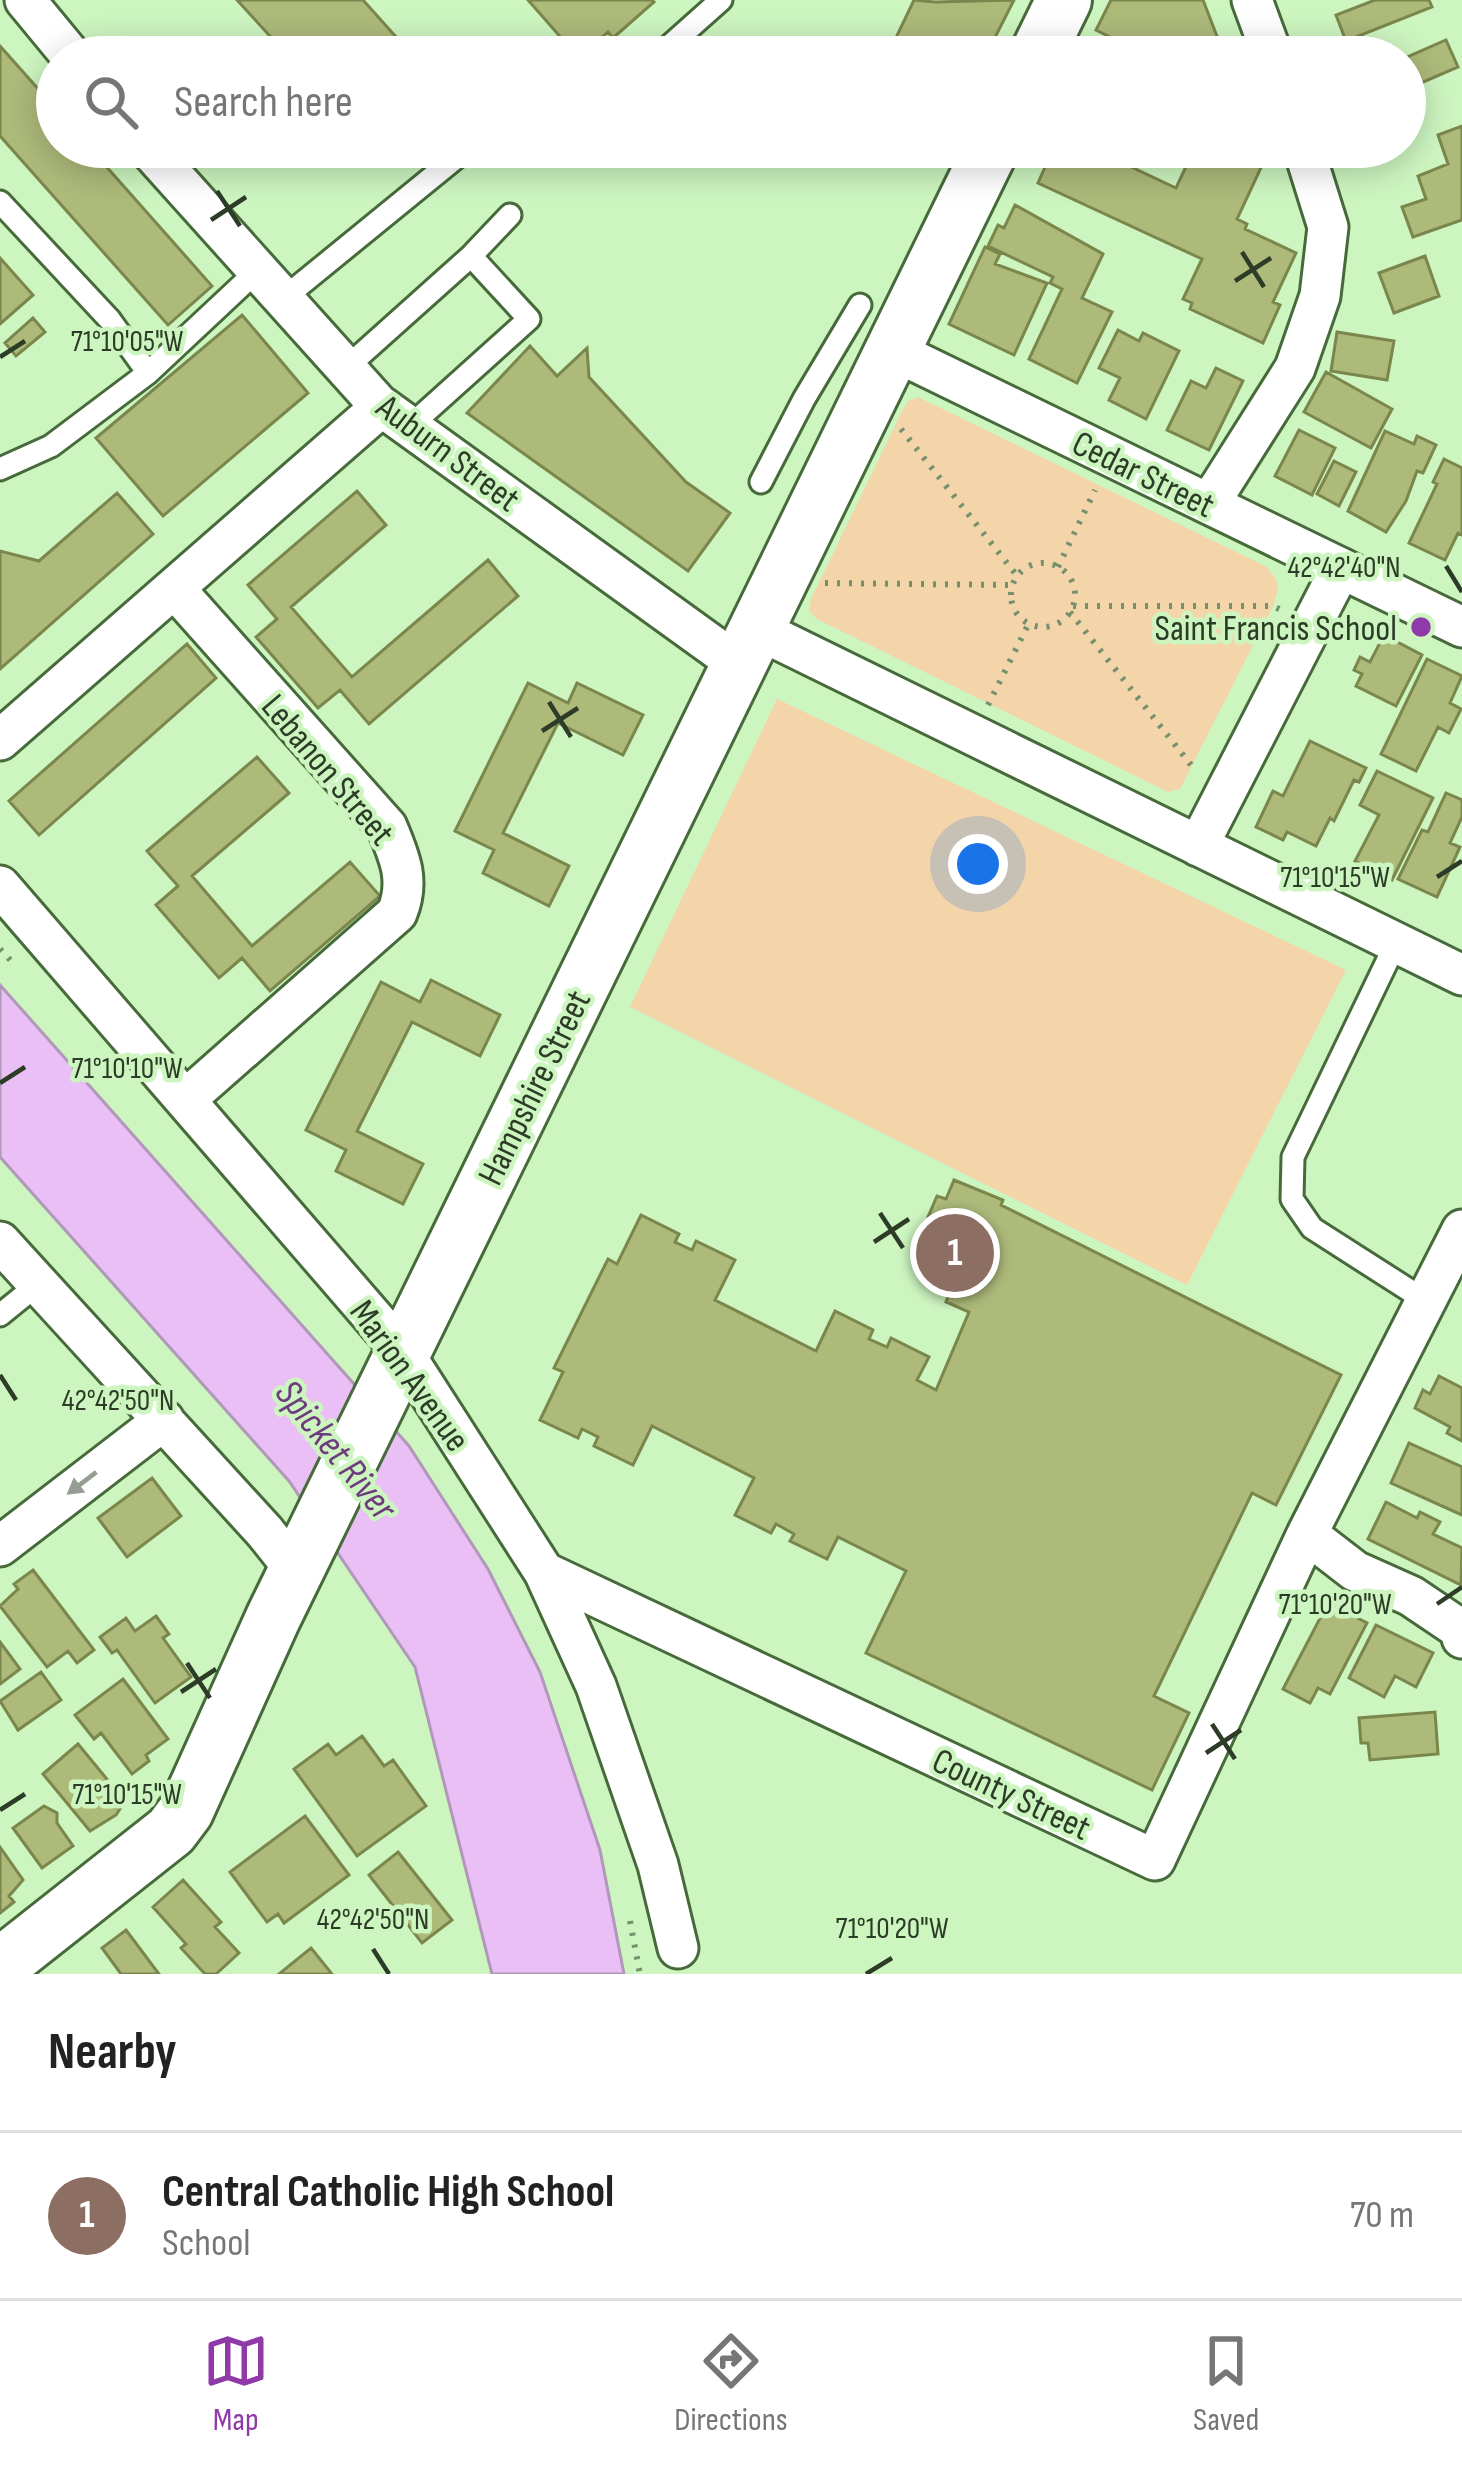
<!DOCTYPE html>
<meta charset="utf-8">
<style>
:root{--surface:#fff;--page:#f6f6f6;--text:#222;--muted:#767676;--line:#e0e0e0;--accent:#8f3aa8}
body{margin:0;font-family:"Sofia Sans Condensed",sans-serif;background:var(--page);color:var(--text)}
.you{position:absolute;left:978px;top:864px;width:42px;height:42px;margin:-30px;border:9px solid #fff;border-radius:50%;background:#1a73e8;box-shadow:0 0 0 18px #1a73e833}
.badge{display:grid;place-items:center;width:78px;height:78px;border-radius:50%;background:var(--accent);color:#fff;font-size:39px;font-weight:700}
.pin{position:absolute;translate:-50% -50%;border:6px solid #fff;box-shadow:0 3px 12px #0006}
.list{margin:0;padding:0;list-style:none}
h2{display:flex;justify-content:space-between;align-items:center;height:156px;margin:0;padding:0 48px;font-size:51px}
h2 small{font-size:39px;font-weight:400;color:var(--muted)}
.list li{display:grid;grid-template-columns:78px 1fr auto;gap:36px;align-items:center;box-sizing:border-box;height:168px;padding:0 48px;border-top:3px solid var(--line)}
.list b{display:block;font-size:45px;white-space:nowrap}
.list p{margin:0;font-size:39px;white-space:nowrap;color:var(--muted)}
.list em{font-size:39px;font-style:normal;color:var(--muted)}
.icon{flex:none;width:66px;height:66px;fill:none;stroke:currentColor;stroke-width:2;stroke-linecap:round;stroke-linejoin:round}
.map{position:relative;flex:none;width:1462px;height:1974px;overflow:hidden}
.search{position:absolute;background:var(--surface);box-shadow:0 6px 30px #0003;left:36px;right:36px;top:36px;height:132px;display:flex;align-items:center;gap:30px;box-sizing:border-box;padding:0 42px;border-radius:66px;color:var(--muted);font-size:45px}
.sheet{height:324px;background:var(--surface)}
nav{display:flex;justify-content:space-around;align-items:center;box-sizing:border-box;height:168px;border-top:3px solid var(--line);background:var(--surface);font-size:33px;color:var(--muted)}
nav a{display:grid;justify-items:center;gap:6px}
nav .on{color:var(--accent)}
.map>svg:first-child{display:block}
.green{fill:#f3d5a9}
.water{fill:#e9bff6;stroke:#b098b8;stroke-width:3}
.building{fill:#adba7a;stroke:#7a864b;stroke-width:3}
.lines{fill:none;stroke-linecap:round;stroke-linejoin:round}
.lane-casing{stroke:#476a3b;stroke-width:27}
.street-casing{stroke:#476a3b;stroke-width:45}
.secondary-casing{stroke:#476a3b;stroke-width:60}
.path{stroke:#75906c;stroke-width:6;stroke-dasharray:3 9;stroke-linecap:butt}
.lane{stroke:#fff;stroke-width:21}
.street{stroke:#fff;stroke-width:39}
.secondary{stroke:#fff;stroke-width:54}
.oneway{fill:#969e93}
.ticks{fill:none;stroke:#2c3c27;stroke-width:4.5}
.poi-dot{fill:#8f3aa8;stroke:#cdf5c0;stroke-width:4.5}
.labels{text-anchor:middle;stroke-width:9;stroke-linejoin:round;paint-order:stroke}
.street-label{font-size:36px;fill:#2c3c27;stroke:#cdf5c0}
.poi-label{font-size:36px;fill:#2c3c27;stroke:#cdf5c0;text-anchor:end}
.water-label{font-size:39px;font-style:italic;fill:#6e3c7d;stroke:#cdf5c0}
.ticks-label{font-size:30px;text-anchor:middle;fill:#2c3c27;stroke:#cdf5c0;stroke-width:9;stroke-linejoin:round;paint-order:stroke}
</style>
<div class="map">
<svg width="1462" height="1974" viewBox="0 0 1462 1974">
<rect width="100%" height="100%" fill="#cdf5c0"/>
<path class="green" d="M918 397 1265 566C1280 580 1280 588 1273 606L1180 789 1168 792 817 619 809 611 811 599 902 411 908 401Z
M777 699 1346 970 1187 1285 630 1007Z"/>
<path class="water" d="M0 985 409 1446 488 1569 540 1672 600 1850 624 1974H492L415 1667 289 1481 0 1157Z"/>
<path class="building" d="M237 0H363L414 57H289Z
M528 0H652L654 2 613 38 608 32 578 57Z
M914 0 935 2 1014 0 985 57H927L892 46Z
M1111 0H1203L1225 57H1150L1096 30Z
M1375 0H1429L1432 7 1346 41 1336 15Z
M1362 38 1368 57H1327L1339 52 1337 47Z
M1446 40 1458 67 1405 90V58Z
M0 46 57 110V147H89L212 286 168 325 0 136Z
M1462 126V220L1413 237 1402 207 1426 199 1418 176 1448 164 1438 135Z
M1054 147H1089L1176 188 1195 147H1239L1265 159 1237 219 1247 224 1245 229 1296 253 1273 302 1280 305 1263 343 1190 309 1192 303 1183 299 1202 259 1038 183Z
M1015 205 1103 254 1082 298 1112 312 1077 383 1029 359 1062 289 1050 283 1053 277 988 246 998 225 1004 228Z
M985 247 1000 254 995 264 1047 283 1014 355 949 324Z
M1425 256 1439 296 1394 313 1379 273Z
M0 258 33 295 0 324Z
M242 315 308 393 163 516 96 438Z
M33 318 45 332 16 356 5 343Z
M1118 330 1139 341 1143 333 1179 351 1146 419 1109 400 1120 378 1099 368Z
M1337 332 1394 341 1387 380 1331 371Z
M530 346 557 376 587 348 589 377 686 482 730 513 688 571 467 413Z
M1216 368 1243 381 1209 450 1167 430 1191 381 1206 388Z
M1326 372 1392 409 1371 448 1304 412Z
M1299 430 1335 448 1312 495 1275 476Z
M1385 431 1414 444 1417 436 1436 445 1423 473 1417 471 1406 501 1386 532 1348 511Z
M1444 459 1462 468V535L1458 533 1445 560 1409 543 1437 484 1433 482Z
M1334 461 1356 472 1339 506 1317 494Z
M357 491 386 525 291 607 352 677 488 560 518 596 369 724 340 690 318 708 256 637 277 619 248 585Z
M117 493 153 534 0 669V551L39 561Z
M1384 635 1422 655 1396 706 1356 686 1362 674 1354 670 1360 657 1370 662Z
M187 644 216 678 39 835 9 801Z
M1427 659 1462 676 1450 703 1461 709 1449 733 1438 727 1416 771 1381 754Z
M528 683 568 703 577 683 643 715 623 755 558 723 503 833 569 866 549 906 483 873 494 850 455 831Z
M1310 741 1366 768 1359 782 1354 780 1334 821 1330 818 1316 846 1287 832 1283 840 1256 827 1273 791 1283 796Z
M257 757 289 793 192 876 252 946 350 862 380 896 270 991 242 958 219 978 156 905 178 886 147 851Z
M1377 771 1433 798 1392 880 1355 861 1379 815 1360 805Z
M1446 793 1462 800V817L1450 843 1460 847 1437 897 1398 879 1422 830 1428 832Z
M431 980 500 1015 480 1056 412 1022 357 1131 423 1164 403 1204 336 1171 346 1150 306 1130 381 982 420 1002Z
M954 1180 1003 1200 1001 1205 1341 1375 1276 1505 1252 1493 1154 1696 1189 1713 1152 1790 866 1653 906 1571 838 1537 827 1559 790 1541 794 1534 776 1524 771 1533 735 1515 754 1478 652 1426 633 1465 594 1446 598 1437 582 1429 578 1438 540 1420 563 1372 554 1368 608 1259 617 1264 641 1215 679 1234 675 1242 692 1250 696 1241 735 1260 715 1300 816 1351 835 1311 873 1330 869 1339 887 1347 891 1338 929 1357 917 1380 936 1390 969 1312 946 1302 965 1257 928 1241 937 1221 928 1217 937 1196 946 1199Z
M1439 1376 1462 1388V1441L1447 1433 1450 1427 1415 1408 1423 1390 1430 1394Z
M1409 1443 1462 1467V1515L1391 1483Z
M152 1478 181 1516 127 1557 98 1518Z
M1386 1502 1417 1518 1420 1512 1440 1522 1433 1534 1462 1548 1461 1585 1368 1539Z
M33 1570 94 1650 77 1663 68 1651 47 1667 0 1606 18 1589 14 1584Z
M1328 1603 1367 1623 1330 1694 1318 1688 1310 1703 1283 1689Z
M156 1616 169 1634 163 1638 191 1677 155 1703 117 1650 112 1653 100 1637 126 1618 135 1631Z
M1376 1625 1433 1653 1416 1687 1395 1676 1384 1697 1349 1678Z
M0 1642 20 1669 0 1684Z
M41 1672 61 1700 18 1730 0 1701Z
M123 1679 168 1739 146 1755 149 1761 132 1774 101 1733 94 1739 75 1715Z
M1435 1712 1438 1754 1370 1760 1368 1743H1361L1359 1718Z
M362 1736 384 1766 393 1760 426 1806 357 1856 294 1769 328 1744 336 1755Z
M78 1744 125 1801 116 1815 90 1831 43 1774Z
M44 1806 57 1813V1823L73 1846 42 1868 13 1828Z
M305 1816 349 1875 284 1923 278 1914 267 1922 230 1872Z
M0 1847 23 1880 9 1896 14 1902 0 1913Z
M398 1852 452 1920 422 1943 369 1875Z
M183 1880 221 1922 215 1927 239 1953 216 1974H205L181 1948 186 1944 153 1907Z
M126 1930 159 1974H121L102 1948Z
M311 1948 332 1974H279Z"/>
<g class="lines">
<g class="lane-casing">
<path id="lane" d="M657 57 721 0
M0 202 110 320 148 373
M471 256 510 215
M284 298 463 152 482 147
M347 367 471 256 529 319 409 427
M0 469 51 446 148 373 258 270
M761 482 804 399 860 305
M1396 943 1293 1157 1292 1199 1312 1228 1426 1301
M0 1315 37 1285"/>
</g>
<g class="street-casing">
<path id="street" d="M25 0 72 57
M1252 0 1273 57
M147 147 378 404 738 664
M892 350 1462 627
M1209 504 1295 368 1320 296 1328 227 1303 147
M174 588 387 827C400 858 410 881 397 913L185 1100
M755 628 1462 975
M0 740 381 407
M1198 846 1341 568
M0 886 403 1352 544 1572 596 1686 658 1865 678 1948
M0 1242 265 1532 296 1571
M1307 1534 1355 1571 1411 1596 1460 1629 1462 1638
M0 1546 164 1420
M544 1572 1155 1860 1307 1534 1462 1230"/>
</g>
<g class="secondary-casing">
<path id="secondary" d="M1036 57 1064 0
M0 1966 171 1831 186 1811 273 1618 992 147"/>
</g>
<path class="path" d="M901 429 1018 577
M1011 595a32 32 0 1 1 64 0a32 32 0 1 1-64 0Z
M1058 567 1095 490
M825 583 1013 585
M1073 606H1273L1281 610
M1070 612 1195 770
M988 705 1029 623
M0 949 14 964
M630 1921 640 1974"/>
<use href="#lane" class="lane"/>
<use href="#street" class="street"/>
<use href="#secondary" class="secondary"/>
</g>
<defs><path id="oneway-solid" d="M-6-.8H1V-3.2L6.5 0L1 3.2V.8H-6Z" transform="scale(3)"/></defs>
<use class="oneway" href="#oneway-solid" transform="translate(82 1483) rotate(143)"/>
<path class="ticks" d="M217 191 240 226M211 220 246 197M1242 252 1264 287M1235 281 1271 258M0 357 25 341M1446 566 1462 592M549 702 571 737M542 731 578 708M1437 877 1462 861M0 1083 25 1067M880 1213 903 1248M874 1242 909 1219M0 1375 16 1400M1437 1604 1462 1587M187 1663 210 1698M181 1692 216 1669M1212 1724 1235 1759M1206 1753 1241 1730M0 1810 25 1794M373 1949 389 1974M866 1974 892 1958"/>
<circle class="poi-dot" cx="1421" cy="627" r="12"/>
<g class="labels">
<g class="street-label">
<text transform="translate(449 452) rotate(37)" y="13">Auburn Street</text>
<text transform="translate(1144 473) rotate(26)" y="13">Cedar Street</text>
<text transform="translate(329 769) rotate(50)" y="13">Lebanon Street</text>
<text transform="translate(533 1087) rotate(-64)" y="13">Hampshire Street</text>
<text transform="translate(411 1375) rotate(54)" y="13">Marion Avenue</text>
<text transform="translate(1012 1793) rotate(25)" y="13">County Street</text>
</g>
<g class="poi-label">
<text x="1397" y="640">Saint Francis School</text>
</g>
<g class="water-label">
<text transform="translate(337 1449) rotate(51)" y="14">Spicket River</text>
</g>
</g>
<g class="ticks-label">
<text x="127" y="351">71°10'05"W</text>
<text x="1344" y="577">42°42'40"N</text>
<text x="1335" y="887">71°10'15"W</text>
<text x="127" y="1078">71°10'10"W</text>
<text x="118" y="1410">42°42'50"N</text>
<text x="1335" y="1614">71°10'20"W</text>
<text x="127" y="1804">71°10'15"W</text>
<text x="373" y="1929">42°42'50"N</text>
<text x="892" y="1938">71°10'20"W</text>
</g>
</svg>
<div class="you"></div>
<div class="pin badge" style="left:955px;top:1253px;background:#8d6e63">1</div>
<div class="search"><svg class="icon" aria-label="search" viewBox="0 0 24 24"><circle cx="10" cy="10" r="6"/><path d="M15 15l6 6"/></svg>Search here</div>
</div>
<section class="sheet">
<h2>Nearby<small></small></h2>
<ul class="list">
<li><span class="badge" style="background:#8d6e63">1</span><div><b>Central Catholic High School</b><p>School</p></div><em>70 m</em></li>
</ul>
</section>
<nav>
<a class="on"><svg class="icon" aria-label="map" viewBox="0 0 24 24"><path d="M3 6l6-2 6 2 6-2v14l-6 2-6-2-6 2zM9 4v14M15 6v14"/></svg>Map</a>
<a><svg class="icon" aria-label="directions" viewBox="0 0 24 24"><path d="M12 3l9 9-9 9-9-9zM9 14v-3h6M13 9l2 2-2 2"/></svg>Directions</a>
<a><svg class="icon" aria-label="saved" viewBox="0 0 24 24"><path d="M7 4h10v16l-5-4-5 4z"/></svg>Saved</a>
</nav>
